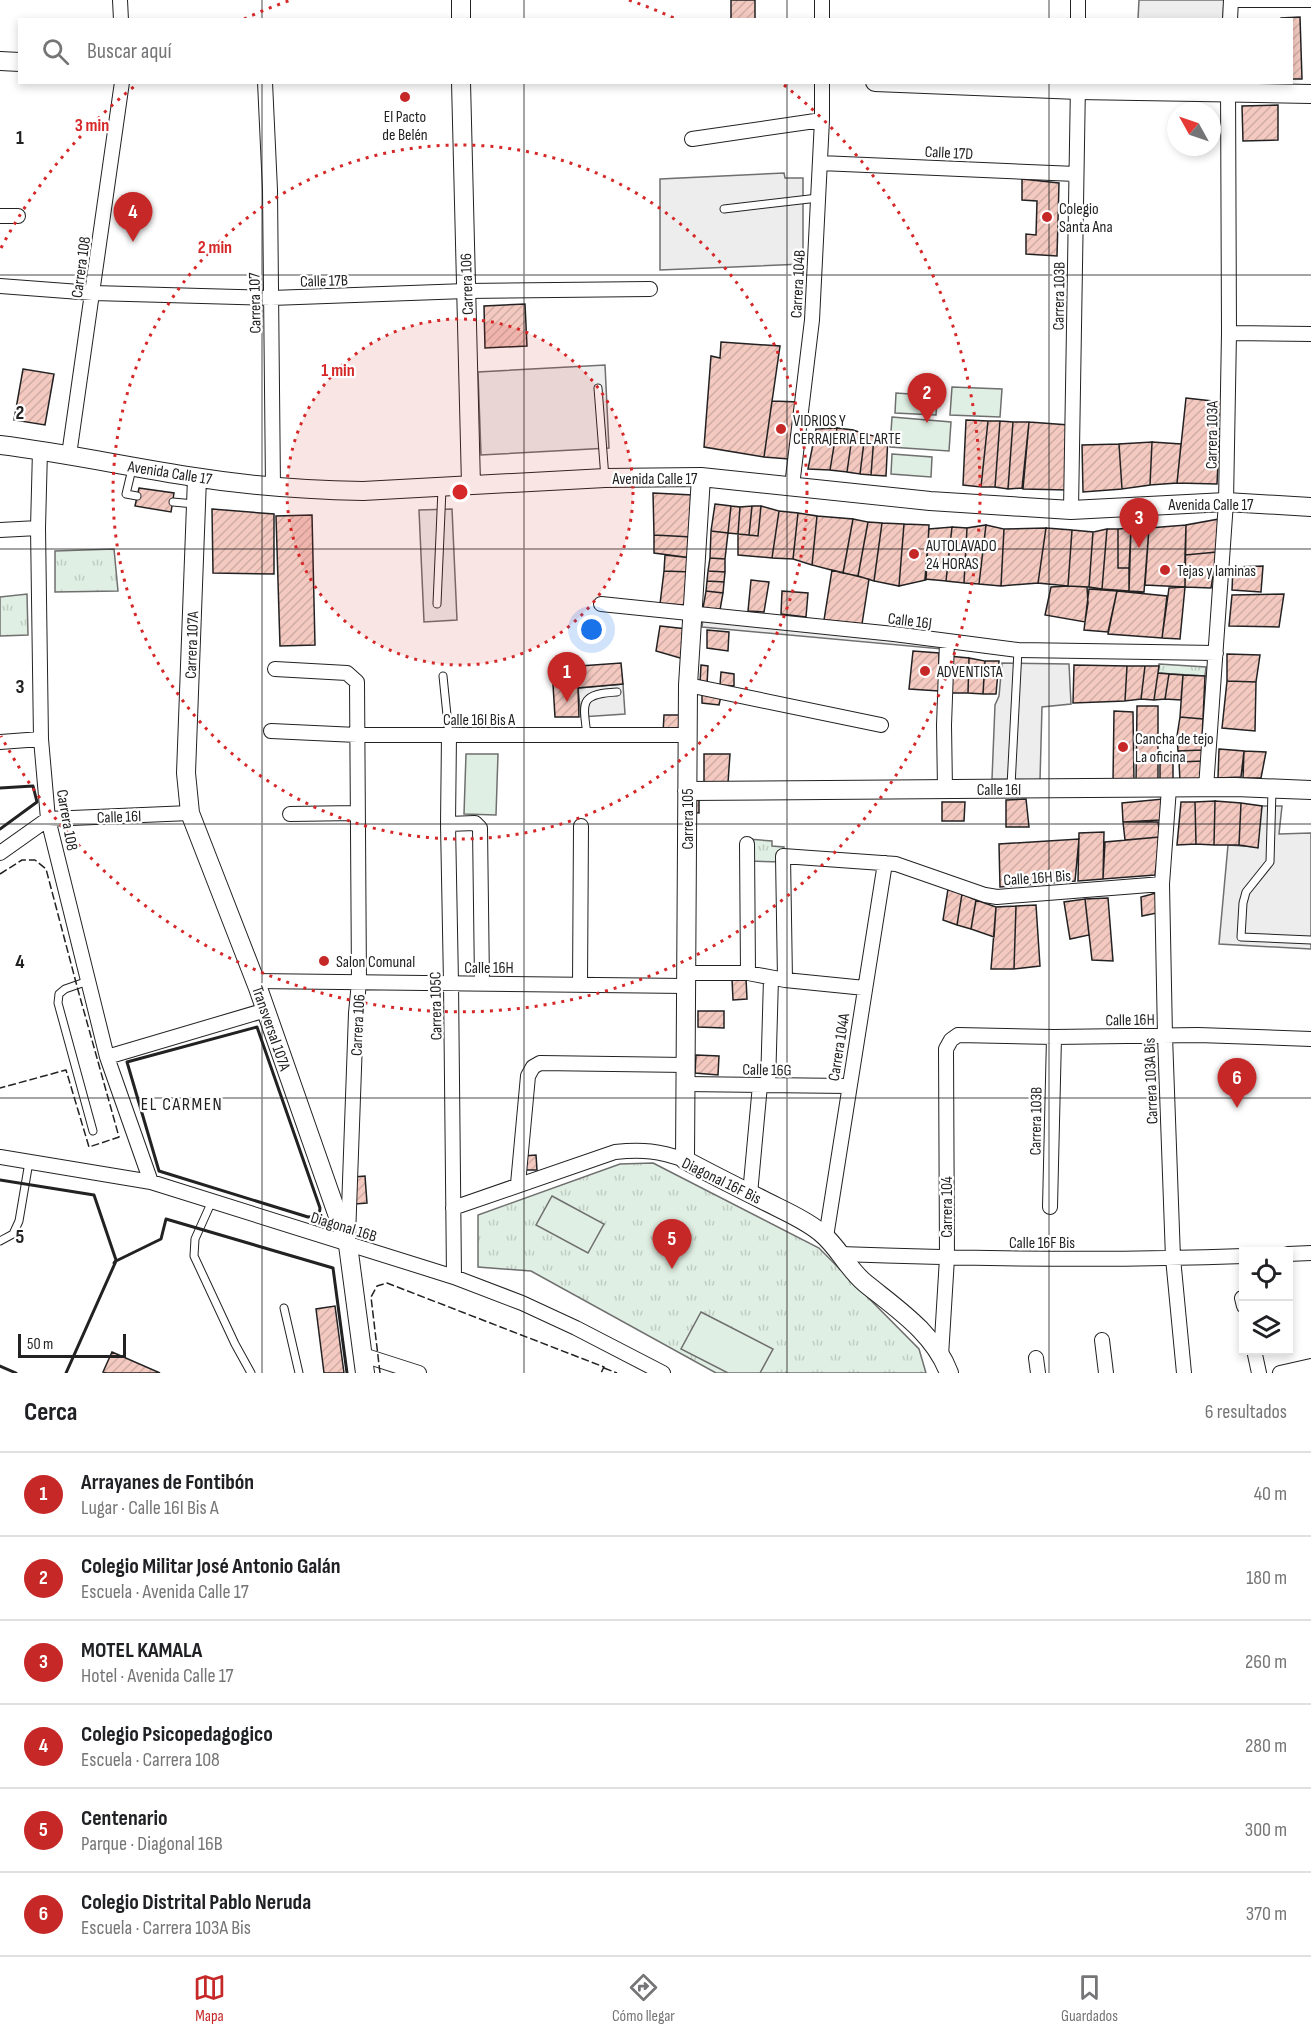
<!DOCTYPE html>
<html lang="es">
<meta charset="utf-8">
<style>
:root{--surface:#fff;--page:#f6f6f6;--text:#202124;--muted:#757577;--line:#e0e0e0;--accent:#c62828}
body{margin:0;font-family:"Sofia Sans Condensed",sans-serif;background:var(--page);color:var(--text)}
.controls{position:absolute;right:18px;bottom:18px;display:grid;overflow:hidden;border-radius:0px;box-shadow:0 3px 9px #0003}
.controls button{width:54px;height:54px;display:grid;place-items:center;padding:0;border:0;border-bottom:2px solid var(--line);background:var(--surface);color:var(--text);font:30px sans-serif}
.compass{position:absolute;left:1167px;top:102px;width:54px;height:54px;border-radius:50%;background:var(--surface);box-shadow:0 3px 9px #0003;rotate:310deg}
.scale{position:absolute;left:18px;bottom:15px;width:108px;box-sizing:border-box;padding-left:6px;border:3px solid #222;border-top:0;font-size:16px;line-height:21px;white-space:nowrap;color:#222;-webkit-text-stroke:4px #fff;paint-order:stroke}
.you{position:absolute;left:592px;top:630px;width:21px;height:21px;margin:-15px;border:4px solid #fff;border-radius:50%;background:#1a73e8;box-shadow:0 0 0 9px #1a73e833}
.badge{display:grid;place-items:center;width:39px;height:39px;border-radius:50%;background:var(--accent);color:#fff;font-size:20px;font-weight:700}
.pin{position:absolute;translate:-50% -50px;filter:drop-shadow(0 2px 3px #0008)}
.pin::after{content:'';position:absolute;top:32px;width:21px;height:18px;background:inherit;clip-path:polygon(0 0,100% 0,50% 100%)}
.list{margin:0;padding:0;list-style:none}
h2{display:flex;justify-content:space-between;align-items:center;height:78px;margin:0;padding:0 24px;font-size:26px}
h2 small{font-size:20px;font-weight:400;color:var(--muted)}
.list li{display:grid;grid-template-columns:39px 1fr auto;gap:18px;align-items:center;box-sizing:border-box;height:84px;padding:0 24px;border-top:2px solid var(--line)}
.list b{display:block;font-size:22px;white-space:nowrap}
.list p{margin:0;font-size:20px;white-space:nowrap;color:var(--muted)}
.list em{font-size:20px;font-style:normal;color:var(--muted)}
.icon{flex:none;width:33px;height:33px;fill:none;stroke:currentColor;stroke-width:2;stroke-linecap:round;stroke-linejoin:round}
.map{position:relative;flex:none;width:1311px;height:1373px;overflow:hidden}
.search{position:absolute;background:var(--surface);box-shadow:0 3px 9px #0003;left:18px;right:18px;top:18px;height:66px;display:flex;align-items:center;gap:15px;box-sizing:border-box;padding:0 21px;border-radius:0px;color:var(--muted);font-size:22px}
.sheet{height:582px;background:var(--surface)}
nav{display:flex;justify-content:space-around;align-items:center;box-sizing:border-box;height:84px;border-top:2px solid var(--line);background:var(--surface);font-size:16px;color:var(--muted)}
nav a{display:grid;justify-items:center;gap:3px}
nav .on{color:var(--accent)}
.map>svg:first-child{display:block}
.grass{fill:url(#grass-tufts);stroke:#6f6f6f;stroke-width:1.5}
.pitch{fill:#e0efe3;stroke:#6f6f6f;stroke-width:1.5}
.parking{fill:#ededed;stroke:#6f6f6f;stroke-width:1.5}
.building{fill:url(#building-hatch);stroke:#222;stroke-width:1.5}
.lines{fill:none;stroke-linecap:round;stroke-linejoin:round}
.lane-casing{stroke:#222;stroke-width:9}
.street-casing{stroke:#222;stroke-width:16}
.secondary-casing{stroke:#222;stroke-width:20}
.lane{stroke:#fff;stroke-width:7}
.street{stroke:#fff;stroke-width:14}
.secondary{stroke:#fff;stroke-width:18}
.fence{stroke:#222;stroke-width:1.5;stroke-dasharray:8 3;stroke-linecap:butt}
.wall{stroke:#222;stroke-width:3}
.grid{fill:none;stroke:#222;stroke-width:1.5;stroke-opacity:0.55}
.ring{fill:none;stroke:#d62828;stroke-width:3;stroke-dasharray:3 6}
.poi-dot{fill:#c62828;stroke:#fff;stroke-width:2}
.labels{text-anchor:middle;stroke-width:4.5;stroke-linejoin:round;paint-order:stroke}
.poi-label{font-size:16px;fill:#222;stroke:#fff;text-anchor:start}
.street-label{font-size:16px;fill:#222;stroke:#fff}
.neighbourhood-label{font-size:18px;letter-spacing:1.5px;fill:#222;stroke:#fff}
.grid-label{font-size:20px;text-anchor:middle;font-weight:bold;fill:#222;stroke:#fff;stroke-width:4.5;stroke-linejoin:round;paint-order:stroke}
.centre{fill:#d62828;stroke:#fff;stroke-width:3}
.ring-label{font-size:18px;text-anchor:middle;font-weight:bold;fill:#d62828;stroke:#fff;stroke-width:4.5;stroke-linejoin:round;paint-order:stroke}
</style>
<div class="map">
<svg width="1311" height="1373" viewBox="0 0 1311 1373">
<defs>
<pattern id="grass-tufts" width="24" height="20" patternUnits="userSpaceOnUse" patternTransform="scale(1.5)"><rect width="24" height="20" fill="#e0efe3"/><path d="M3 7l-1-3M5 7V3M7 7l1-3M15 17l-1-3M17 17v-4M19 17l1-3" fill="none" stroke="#c0cdc2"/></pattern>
<pattern id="building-hatch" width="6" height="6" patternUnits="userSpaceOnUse" patternTransform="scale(1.5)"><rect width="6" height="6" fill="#f3c9c0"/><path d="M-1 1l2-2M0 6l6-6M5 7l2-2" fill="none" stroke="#d0aca5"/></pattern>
</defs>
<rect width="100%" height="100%" fill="#fff"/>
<path class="grass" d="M114 549 118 591 55 592V551Z
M27 594 28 635 0 636V597Z
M1159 664 1206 667 1205 676 1158 673Z
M748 839 772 841V846L784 847 783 862 747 861Z
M653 1163 819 1248 919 1349 926 1373H716L531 1271 478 1267V1215L620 1164Z"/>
<path class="pitch" d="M952 387 1002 389 1000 417 950 415Z
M896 393 937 396 936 415 895 413Z
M892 417 951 422 949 451 890 447Z
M892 454 932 457 931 477 891 474Z
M466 754H498L496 815 464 814Z
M552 1196 604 1224 588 1253 536 1225Z
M701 1312 773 1349 760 1373H728L681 1349Z"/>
<path class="parking" d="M1139 0H1224L1223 19H1138Z
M784 173 785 178H803V264L660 270V179Z
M605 365 609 448 481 455 478 372Z
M452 509 457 620 424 622 419 510Z
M703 619 943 642 942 649 702 627Z
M1002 663 1069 664 1071 704 1042 707 1040 780 992 779 995 705 999 696Z
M623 684 625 714 581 717 578 688Z
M1262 806H1282L1279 834 1311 833V949L1219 944 1228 845 1258 847 1259 816Z"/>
<path class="building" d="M731 0H755V20H731Z
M1300 17 1302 79H1292V20H1281V18Z
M1278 105V140L1243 141 1242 106Z
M1022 179 1059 183 1057 256 1026 254V234L1036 235 1037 201 1022 200Z
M525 304 527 346 485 348 484 306Z
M721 342 780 346 764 457 704 447 711 356 720 358Z
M23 369 54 374 45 425 14 420Z
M1186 398 1221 402 1217 484 1177 483Z
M772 401 799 402 789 459 764 457Z
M966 420 988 421 981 487 963 485Z
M988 421H1000L995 487H981Z
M1000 421 1013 422 1008 489 995 487Z
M1013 422H1029L1022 488 1008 489Z
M1029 422 1069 425 1068 490 1023 489Z
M837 428 830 470 808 469 816 429Z
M837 428 853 430 847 472 830 470Z
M853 430 865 434 860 474 847 472Z
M865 434 874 436 871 475 860 474Z
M874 436H888L886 476 871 475Z
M1152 442 1181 444 1177 483 1150 485Z
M1152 442 1150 485 1122 489 1119 444Z
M1119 444 1122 489 1083 492 1082 445Z
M139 488 174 493 171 512 135 506Z
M653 493 693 495 692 537 654 535Z
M715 504 731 506 728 533 711 531Z
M731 506 740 507 738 534 728 533Z
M752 506 749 535 738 534 740 507Z
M752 506H761L758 536 749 535Z
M761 506 779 511 772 558 738 555V534L758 536Z
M212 509 274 514V574L213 573Z
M779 511 798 513 793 559 772 558Z
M798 513 817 516 812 565 793 559Z
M312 515 315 645 280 646 276 516Z
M817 516 853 519 843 573 812 565Z
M853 519 868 522 858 576 843 573Z
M1219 519 1217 552 1185 555 1186 525Z
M868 522 882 523 874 581 858 576Z
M882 523 904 524 899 586 874 581Z
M904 524 929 525 926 580 899 586Z
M986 525 979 584 964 583 967 528Z
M986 525 1004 529 1001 586 979 584Z
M1186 525 1185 587 1145 585 1149 528Z
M952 527 946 581 925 579 929 529Z
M952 527 967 528 964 583 946 581Z
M1046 528 1038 583 1001 586 1004 529Z
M1046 528 1072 530 1068 586 1038 583Z
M1131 528H1149L1144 592 1129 591Z
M1131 528 1129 568H1118V529Z
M1107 529H1118V568H1129V591L1102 589Z
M1107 529 1102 589 1089 587 1093 532Z
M1072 530 1093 532 1089 587 1068 586Z
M711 531 728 533 725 559 710 558Z
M654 535 692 537V558L654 553Z
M1217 552 1211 588 1185 587V555Z
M665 555 692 558 691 572 664 571Z
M710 558 725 559V572L708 571Z
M1263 566 1261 592 1232 590 1233 567Z
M832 570 869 579 862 624 824 620Z
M664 571 691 572 688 605 660 604Z
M708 571 725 572 724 582 707 581Z
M751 580 769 582 764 612 748 611Z
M707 581 724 582 723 593 706 591Z
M1068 586 1087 587 1088 603 1085 622 1045 615 1051 587Z
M1185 587 1180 639 1162 638 1169 588Z
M1089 589 1117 591 1108 632 1084 630Z
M706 591 723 593 720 610 703 608Z
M782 591 808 593 806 617 781 614Z
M1117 591 1167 596 1162 638 1108 634Z
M1284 594 1279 627 1229 626 1232 595Z
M660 626 687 629V660L656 651Z
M707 630 729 632 728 651 707 648Z
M913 651 939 653V691L909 689Z
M1227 654 1260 655 1256 682 1227 681Z
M948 656 969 658 968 693H948Z
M969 658 985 661 983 694 968 693Z
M985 661H999L996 694H983Z
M621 663 623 684 578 688 579 717H555L552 668Z
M701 665 708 666 707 685 700 683Z
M1074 665 1127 666 1125 701 1073 703Z
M1127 666H1145L1141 699 1125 701Z
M1145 666H1159L1154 700 1141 699Z
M721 672 734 674V686L720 685Z
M1158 673 1169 674 1165 699 1154 700Z
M1169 674 1183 675 1181 700 1165 699Z
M1183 675 1205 676 1203 719 1180 717Z
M1227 681 1256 682 1255 731 1222 728Z
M702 693 721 696 719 705 702 703Z
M1137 706H1158V784H1136Z
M1114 711 1133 712 1134 783 1113 782Z
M664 715H680V733H663Z
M1180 717 1203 719 1202 737 1177 736Z
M1177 736 1202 737V750L1178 751Z
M1219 749 1244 751 1241 777 1218 778Z
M1202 750 1203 761 1179 762 1178 751Z
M1244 751 1266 752 1261 778H1243Z
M1173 753V782L1160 783V754Z
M704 754H730L728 783 704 782Z
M1203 761V780L1180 781 1179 762Z
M1026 799 1029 827H1006V800Z
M1163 799 1160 820 1123 822 1122 803Z
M691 800H699V813L691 812Z
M1215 801 1214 845 1196 844 1195 802Z
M1215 801 1241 803 1239 845H1214Z
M942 802H965L964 821H942Z
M1181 802H1195L1196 844 1177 845Z
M1241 803 1262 806 1258 848 1239 845Z
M1123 822H1158L1160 837 1125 840Z
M1104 832 1103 879 1078 881 1079 833Z
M1160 837 1155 875 1103 879 1105 842Z
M1079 839 1075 881 1000 887 999 844Z
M948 889 962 894 957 925 943 920Z
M1156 893 1157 913 1142 916 1141 897Z
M962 894 976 900 971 929 957 925Z
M1108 898 1113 961 1092 960 1085 899Z
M1085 899 1089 935 1070 939 1064 902Z
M976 900 996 907 994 937 971 929Z
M1036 905 1040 966 1014 969 1016 906Z
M1016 906 1014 969H991L996 907Z
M746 978 747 999 733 1000 732 979Z
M698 1011H724V1028L698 1027Z
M696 1055 719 1056 718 1075 695 1073Z
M536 1155 537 1170H524L523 1156Z
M365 1176 367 1203 355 1204 353 1177Z
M335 1306 344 1373H324L316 1309Z
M112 1352 160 1373H106L103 1372Z"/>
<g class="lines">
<g class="lane-casing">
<path id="lane" d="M724 209 818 198
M598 388 605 478
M132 469 126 494 137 496
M173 502 194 504
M437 604 442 489
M443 676 449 735
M587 735C583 702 579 694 617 692
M1011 786 1018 650
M1272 790 1270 862 1246 892 1243 903 1241 937 1311 940
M88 981 65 989 59 994 58 1003 93 1131
M212 1201 195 1239 194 1256 235 1344 251 1373
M0 1241 13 1234 19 1221 29 1162
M284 1308 299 1373"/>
</g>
<g class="street-casing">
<path id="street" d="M120 0 121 20
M1078 0V20
M1235 0H1311
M822 20V0
M1230 20 1231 0
M265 82 270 190 273 487
M692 139 822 120
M820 163 1076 174
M0 216H18
M0 286 93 293 271 298 466 291 650 289
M1229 333 1311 334
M40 450 38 528 41 739 48 819 107 1057 151 1182
M69 455 122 82
M792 486 812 320 822 120V82
M1071 510 1078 83
M0 530 38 528
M601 604 894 634 1018 650 1216 653
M275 669 347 673 357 682 359 982 356 1013 348 1237
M688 685 881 725
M271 731 357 735H687
M449 735 448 824 451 983 454 1277
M0 742 41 739
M1169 788 1162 884 1165 1036 1173 1258 1184 1373
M1206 788 1226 502 1229 333 1228 82
M945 789 944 725 947 642
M290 814 356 813
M448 824 475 823 480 828 482 983
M747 844 748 973
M0 853 48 819 190 813
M686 973H748L785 980 865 988
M785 980 783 856 896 864 985 895 997 897 1162 884
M255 981 686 986
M580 984 581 826
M107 1057 266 1010
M685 1084 848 1086
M768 1085 771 978
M0 1157 151 1182 454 1277 522 1303 576 1328 663 1373
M518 1184 528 1076 533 1067 540 1063 686 1065
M750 1194 760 1085
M1050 1207 1054 1037
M453 1208 615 1152C643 1149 659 1151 685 1160
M826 1237 885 863
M840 1254C974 1259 1109 1261 1244 1256
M1288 1254 1311 1253
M1242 1298 1244 1306
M1102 1340 1106 1373
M1254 1350 1259 1373
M363 1355 419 1373
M941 1356 947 1258 946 1049 951 1040 958 1035 1054 1037 1198 1035 1311 1039
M1036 1358 1038 1373
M1280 1373 1311 1366"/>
</g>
<g class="secondary-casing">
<path id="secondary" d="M461 20V0
M0 61 20 62
M461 82 471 485
M875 82 1078 90 1311 94
M0 445C65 453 129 467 194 477 250 486 306 490 363 491L605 478 701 477 930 501 1071 510 1226 502 1311 507
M701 477 688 685 685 1160C711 1174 737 1187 763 1200 782 1210 803 1218 820 1232 838 1246 847 1268 865 1283 897 1309 934 1333 949 1373
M197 478 186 773 190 813 258 988 348 1245 365 1373
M687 791 1235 787 1311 790"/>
</g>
<use href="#lane" class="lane"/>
<use href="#street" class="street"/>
<use href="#secondary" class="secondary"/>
<path class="fence" d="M0 874 22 860H35L46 869 78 990 119 1137 89 1147 66 1070 0 1088
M604 1368 617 1373
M380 1373 371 1297 377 1286 387 1283 604 1367 601 1373"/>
<path class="wall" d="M0 788 33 786 37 802 0 829
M257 1027 320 1208 319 1216 308 1217 159 1171 127 1062Z
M0 1180 94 1195 116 1260 114 1263
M0 1366 16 1373
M66 1373 116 1261 161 1239 166 1219 333 1268 347 1373"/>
</g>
<path class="grid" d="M262 0V20M524 0V20M787 0V20M1049 0V20M262 82V1373M524 82V1373M787 82V1373M1049 82V1373M0 275H1311M0 549H1311M0 824H1311M0 1098H1311"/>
<circle cx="460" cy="492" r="173" fill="#d62828" fill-opacity=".12"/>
<g class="ring">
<circle cx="460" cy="492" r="173"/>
<circle cx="460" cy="492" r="347"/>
<path d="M1 248A520 520 0 0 1 136 85M244 19A520 520 0 0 1 291 0M629 0A520 520 0 0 1 676 19M784 85A520 520 0 1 1 1 736"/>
</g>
<g class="poi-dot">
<circle cx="405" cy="97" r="6"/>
<circle cx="1047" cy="217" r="6"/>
<circle cx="781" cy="429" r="6"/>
<circle cx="914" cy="554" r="6"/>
<circle cx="1165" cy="570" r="6"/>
<circle cx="925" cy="671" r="6"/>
<circle cx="1123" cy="747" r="6"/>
<circle cx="324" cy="961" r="6"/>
</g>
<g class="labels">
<g class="poi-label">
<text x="405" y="122" text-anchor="middle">El Pacto<tspan x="405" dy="18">de Belén</tspan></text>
<text x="1059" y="214">Colegio<tspan x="1059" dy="18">Santa Ana</tspan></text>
<text x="793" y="426">VIDRIOS Y<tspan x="793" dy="18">CERRAJERIA EL ARTE</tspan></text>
<text x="926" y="551">AUTOLAVADO<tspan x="926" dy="18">24 HORAS</tspan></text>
<text x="1177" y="576">Tejas y laminas</text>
<text x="937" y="677">ADVENTISTA</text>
<text x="1135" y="744">Cancha de tejo<tspan x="1135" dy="18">La oficina</tspan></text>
<text x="336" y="967">Salon Comunal</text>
</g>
<g class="street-label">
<text transform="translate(949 152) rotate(3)" y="6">Calle 17D</text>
<text transform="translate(80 267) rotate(-82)" y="6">Carrera 108</text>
<text transform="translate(324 280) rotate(-2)" y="6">Calle 17B</text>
<text transform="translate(466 284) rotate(-92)" y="6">Carrera 106</text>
<text transform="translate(797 284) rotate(-87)" y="6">Carrera 104B</text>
<text transform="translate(1058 296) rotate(-89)" y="6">Carrera 103B</text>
<text transform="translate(254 303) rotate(-91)" y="6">Carrera 107</text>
<text transform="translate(1211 435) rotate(-89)" y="6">Carrera 103A</text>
<text transform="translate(170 472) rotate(9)" y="6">Avenida Calle 17</text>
<text x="655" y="484">Avenida Calle 17</text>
<text x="1211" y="510">Avenida Calle 17</text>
<text transform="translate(910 620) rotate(7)" y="6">Calle 16J</text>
<text transform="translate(191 645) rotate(-88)" y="6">Carrera 107A</text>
<text x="479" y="725">Calle 16I Bis A</text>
<text x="999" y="795">Calle 16I</text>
<text transform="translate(119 816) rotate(-2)" y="6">Calle 16I</text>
<text transform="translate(687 819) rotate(-90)" y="6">Carrera 105</text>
<text transform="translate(68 820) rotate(80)" y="6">Carrera 108</text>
<text transform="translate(1037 877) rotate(-4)" y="6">Calle 16H Bis</text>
<text x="489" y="973">Calle 16H</text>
<text transform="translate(435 1006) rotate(-91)" y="6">Carrera 105C</text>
<text transform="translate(1130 1019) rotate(-1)" y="6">Calle 16H</text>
<text transform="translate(357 1025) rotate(-87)" y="6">Carrera 106</text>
<text transform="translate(272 1028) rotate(71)" y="6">Transversal 107A</text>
<text transform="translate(838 1047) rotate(-81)" y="6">Carrera 104A</text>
<text transform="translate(767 1069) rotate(1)" y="6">Calle 16G</text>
<text transform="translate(1150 1081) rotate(-92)" y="6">Carrera 103A Bis</text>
<text transform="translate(1035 1121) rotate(-89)" y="6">Carrera 103B</text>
<text transform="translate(722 1180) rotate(26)" y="6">Diagonal 16F Bis</text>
<text transform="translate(946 1207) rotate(-90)" y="6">Carrera 104</text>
<text transform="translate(344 1226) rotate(17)" y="6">Diagonal 16B</text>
<text x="1042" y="1248">Calle 16F Bis</text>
</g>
<g class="neighbourhood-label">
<text x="182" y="1110">EL CARMEN</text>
</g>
</g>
<g class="grid-label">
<text x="20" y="144">1</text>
<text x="20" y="419">2</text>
<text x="20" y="693">3</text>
<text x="20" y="968">4</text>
<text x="20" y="1243">5</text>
</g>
<circle cx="460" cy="492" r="9" class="centre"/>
<g class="ring-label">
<text x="92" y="131">3 min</text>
<text x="215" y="253">2 min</text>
<text x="338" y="376">1 min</text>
</g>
</svg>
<div class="controls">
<button><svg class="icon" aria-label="locate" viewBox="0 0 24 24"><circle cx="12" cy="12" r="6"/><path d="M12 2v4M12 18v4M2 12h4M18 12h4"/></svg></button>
<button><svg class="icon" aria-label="layers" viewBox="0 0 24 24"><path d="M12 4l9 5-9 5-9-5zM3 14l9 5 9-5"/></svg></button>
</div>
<svg class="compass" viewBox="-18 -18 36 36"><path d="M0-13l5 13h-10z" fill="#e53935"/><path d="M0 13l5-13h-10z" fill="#757577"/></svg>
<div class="scale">50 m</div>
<div class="you"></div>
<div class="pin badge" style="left:567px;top:702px">1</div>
<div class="pin badge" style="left:927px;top:423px">2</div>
<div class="pin badge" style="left:1139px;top:548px">3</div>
<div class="pin badge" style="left:133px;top:242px">4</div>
<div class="pin badge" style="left:672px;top:1269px">5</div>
<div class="pin badge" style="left:1237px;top:1108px">6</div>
<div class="search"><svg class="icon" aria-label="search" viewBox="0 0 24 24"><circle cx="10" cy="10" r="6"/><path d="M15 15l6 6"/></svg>Buscar aquí</div>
</div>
<section class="sheet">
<h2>Cerca<small>6 resultados</small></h2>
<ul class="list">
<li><span class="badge">1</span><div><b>Arrayanes de Fontibón</b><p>Lugar · Calle 16I Bis A</p></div><em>40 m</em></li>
<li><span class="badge">2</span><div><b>Colegio Militar José Antonio Galán</b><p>Escuela · Avenida Calle 17</p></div><em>180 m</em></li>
<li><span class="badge">3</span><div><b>MOTEL KAMALA</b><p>Hotel · Avenida Calle 17</p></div><em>260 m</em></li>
<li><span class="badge">4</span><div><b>Colegio Psicopedagogico</b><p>Escuela · Carrera 108</p></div><em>280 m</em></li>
<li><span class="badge">5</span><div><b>Centenario</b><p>Parque · Diagonal 16B</p></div><em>300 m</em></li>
<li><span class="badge">6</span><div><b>Colegio Distrital Pablo Neruda</b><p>Escuela · Carrera 103A Bis</p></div><em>370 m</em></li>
</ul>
</section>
<nav>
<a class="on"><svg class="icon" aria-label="map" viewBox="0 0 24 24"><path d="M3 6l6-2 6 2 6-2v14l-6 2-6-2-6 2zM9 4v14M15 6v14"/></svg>Mapa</a>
<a><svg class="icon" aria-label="directions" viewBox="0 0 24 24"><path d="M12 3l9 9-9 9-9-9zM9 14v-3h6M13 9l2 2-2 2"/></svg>Cómo llegar</a>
<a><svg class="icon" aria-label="saved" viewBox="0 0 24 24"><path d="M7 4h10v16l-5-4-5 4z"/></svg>Guardados</a>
</nav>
